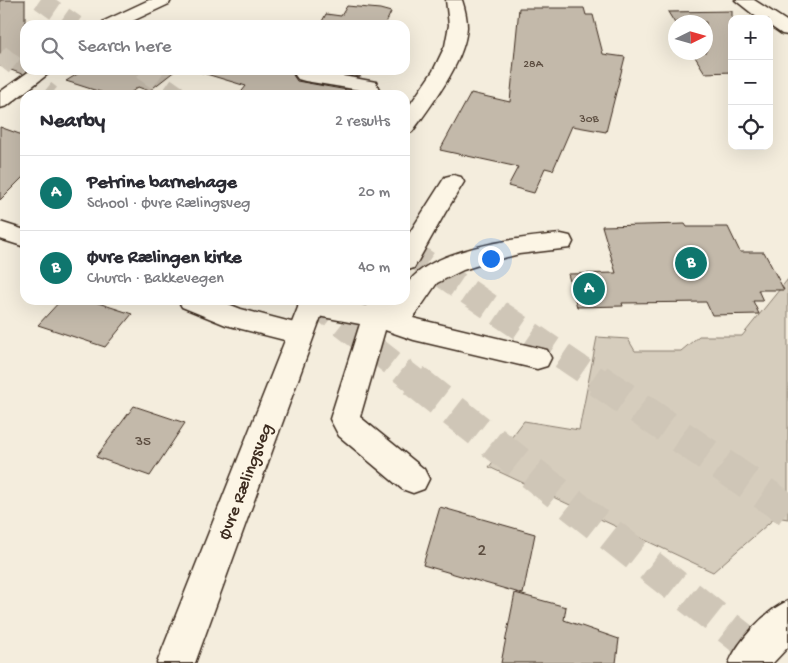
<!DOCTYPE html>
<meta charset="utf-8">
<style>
:root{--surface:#fff;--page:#f2f2f3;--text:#2b2b33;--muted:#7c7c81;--line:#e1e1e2;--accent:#0f766e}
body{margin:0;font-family:"Gochi Hand",sans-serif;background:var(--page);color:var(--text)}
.controls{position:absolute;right:15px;top:15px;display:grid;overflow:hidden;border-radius:10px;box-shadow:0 5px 20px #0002}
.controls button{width:45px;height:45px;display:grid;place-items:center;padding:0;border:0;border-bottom:1px solid var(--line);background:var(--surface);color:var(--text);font:25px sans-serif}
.compass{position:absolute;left:668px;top:15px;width:45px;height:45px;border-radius:50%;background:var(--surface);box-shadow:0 5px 20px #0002;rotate:85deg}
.you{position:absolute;left:490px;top:258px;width:18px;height:18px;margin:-12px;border:4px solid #fff;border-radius:50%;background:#1a73e8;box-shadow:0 0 0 8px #1a73e833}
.badge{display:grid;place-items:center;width:32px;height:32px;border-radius:50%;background:var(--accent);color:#fff;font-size:16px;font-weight:700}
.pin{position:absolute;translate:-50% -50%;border:2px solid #fff;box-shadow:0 1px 5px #0006}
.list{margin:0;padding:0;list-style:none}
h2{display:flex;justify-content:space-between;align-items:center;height:65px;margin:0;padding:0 20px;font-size:21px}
h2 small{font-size:16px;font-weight:400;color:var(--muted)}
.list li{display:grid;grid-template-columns:32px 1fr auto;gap:15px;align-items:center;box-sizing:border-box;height:75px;padding:0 20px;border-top:1px solid var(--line)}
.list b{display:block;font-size:19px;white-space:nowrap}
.list p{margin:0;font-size:16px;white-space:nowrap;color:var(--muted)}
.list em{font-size:16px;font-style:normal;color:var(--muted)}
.icon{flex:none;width:28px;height:28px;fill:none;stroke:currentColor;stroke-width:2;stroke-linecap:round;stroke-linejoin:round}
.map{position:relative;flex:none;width:788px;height:663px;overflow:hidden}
.search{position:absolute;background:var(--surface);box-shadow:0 5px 20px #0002;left:20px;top:20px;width:390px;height:55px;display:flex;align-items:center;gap:12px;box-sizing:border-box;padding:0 18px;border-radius:15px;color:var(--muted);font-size:19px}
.panel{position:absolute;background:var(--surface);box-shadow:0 5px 20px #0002;left:20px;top:90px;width:390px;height:215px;border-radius:15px}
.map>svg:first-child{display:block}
.green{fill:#d6cdbd;stroke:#887c6e}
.building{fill:#c3b9aa;stroke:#3b2a1e}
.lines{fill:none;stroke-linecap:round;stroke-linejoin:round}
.highway-tunnel-far2{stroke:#cfc6b7;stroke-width:19;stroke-dasharray:19 10;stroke-linecap:butt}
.highway-tunnel-far1{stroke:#cfc6b7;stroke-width:26;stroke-dasharray:26 12;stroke-linecap:butt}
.highway-tunnel{stroke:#cfc6b7;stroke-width:33;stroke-dasharray:33 17;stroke-linecap:butt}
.minor-casing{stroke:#3b2a1e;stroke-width:3}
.major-casing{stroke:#3b2a1e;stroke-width:3}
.minor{fill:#fcf5e5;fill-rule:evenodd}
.major{fill:#fcf5e5;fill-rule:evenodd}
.labels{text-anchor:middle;stroke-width:5;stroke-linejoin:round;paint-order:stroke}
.far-number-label{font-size:12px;fill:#5d4e41}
.number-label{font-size:15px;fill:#5d4e41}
.street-label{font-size:18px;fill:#3b2a1e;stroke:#fcf5e5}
.near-number-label{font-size:18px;fill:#5d4e41}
</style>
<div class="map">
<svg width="788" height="663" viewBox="0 0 788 663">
<rect width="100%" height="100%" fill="#f4eddd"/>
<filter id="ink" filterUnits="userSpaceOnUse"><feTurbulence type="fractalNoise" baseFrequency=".02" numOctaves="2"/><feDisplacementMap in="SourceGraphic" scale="10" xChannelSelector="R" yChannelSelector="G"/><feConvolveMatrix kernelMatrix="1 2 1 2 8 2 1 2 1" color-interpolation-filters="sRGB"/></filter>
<g filter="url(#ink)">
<path class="green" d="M788 279V519L776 517 713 572 489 467 524 421 579 430 597 337 628 339 635 351H681L699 336H742Z"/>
<path class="building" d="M0 0H25V72L22 74 0 66Z
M347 6 380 9 391 12 385 25H320L326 14 341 16Z
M519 8H584L586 15H593L603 54 625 57 606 132 572 126 553 170 545 168 534 193 508 186 518 167 440 150 471 93 510 102Z
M732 11V72L705 73 692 52H706V22H676V25L668 12Z
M84 70H176L149 91 138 87 128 95H110L66 81Z
M193 70H296L293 75 297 81 358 92 359 95H239L246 86Z
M337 70H361L360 77 343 74Z
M0 127 25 136V175L0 200Z
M685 224 687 227H728L740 252H764L784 290H758L763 301H753L759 314 712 315 706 302 622 303 623 306 577 307 568 274 616 273 602 226Z
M61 300H89L132 314 105 347 38 325Z
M134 406 185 423 150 476 96 457Z
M440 507 535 534 523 594 423 565Z
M515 593 566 607 564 620 619 639 616 663H501Z"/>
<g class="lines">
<path class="highway-tunnel-far2" d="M40 0 76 25
M0 54 51 95
M142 70 178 95"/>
<path class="highway-tunnel-far1" d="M405 249 599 381
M312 300 415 381"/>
<path class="highway-tunnel" d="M414 380 773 663
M598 380 788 510"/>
<g class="minor-casing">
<path id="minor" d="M149 0H171L169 4 124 25H101L104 21Z
M735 0H754L788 22V35L782 34 769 25V19H759Z
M31 70H53L7 106 0 108V92Z
M310 70 376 82 381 95H361L360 90 305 81 298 79 295 75 298 71Z
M453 175 461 177 464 182 445 213 414 268 405 271V240L445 177Z
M0 222 25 230V247L0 239Z
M561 234 570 236 573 242 570 248 519 254 488 262 463 270 437 283 413 318 547 350 551 358 547 366 537 369 414 340 385 330 360 417 424 469 429 479 424 489 413 493 402 489 339 436 330 419 360 324 302 313 298 306 301 300H333L367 306 370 300H405C405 297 404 292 405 289 421 249 523 237 561 234Z
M178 300H218L241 309 310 327 314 334 310 341 300 344 226 325 182 307Z
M788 601V647L773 663H729C738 641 766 610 788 601Z"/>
</g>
<g class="major-casing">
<path id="major" d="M446 0H462C465 9 467 18 467 27 465 62 432 104 412 132L405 134V112L433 71 445 46 449 25Z
M301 300H327L195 663H157Z"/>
</g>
<use href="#minor" class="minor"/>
<use href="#major" class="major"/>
</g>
</g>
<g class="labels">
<g class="far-number-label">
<text x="533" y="67">28A</text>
<text x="589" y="122">30B</text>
</g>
<g class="number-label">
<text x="143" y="445">35</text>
</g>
<g class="street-label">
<text transform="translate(244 481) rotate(-69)" y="6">Øvre Rælingsveg</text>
</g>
<g class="near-number-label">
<text x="482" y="555">2</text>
</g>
</g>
</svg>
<div class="controls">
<button>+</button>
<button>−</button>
<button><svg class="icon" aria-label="locate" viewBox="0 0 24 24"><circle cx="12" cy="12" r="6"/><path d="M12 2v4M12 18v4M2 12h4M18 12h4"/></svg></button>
</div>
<svg class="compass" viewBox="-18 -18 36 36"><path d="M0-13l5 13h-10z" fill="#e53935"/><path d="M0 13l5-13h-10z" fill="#7c7c81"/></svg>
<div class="you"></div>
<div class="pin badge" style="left:589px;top:289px">A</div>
<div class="pin badge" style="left:691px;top:263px">B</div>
<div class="search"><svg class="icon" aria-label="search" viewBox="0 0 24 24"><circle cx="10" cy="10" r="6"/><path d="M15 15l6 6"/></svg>Search here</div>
<section class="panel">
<h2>Nearby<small>2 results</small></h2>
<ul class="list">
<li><span class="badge">A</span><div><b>Petrine barnehage</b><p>School · Øvre Rælingsveg</p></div><em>20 m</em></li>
<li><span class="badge">B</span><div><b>Øvre Rælingen kirke</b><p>Church · Bakkevegen</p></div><em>40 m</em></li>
</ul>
</section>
</div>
